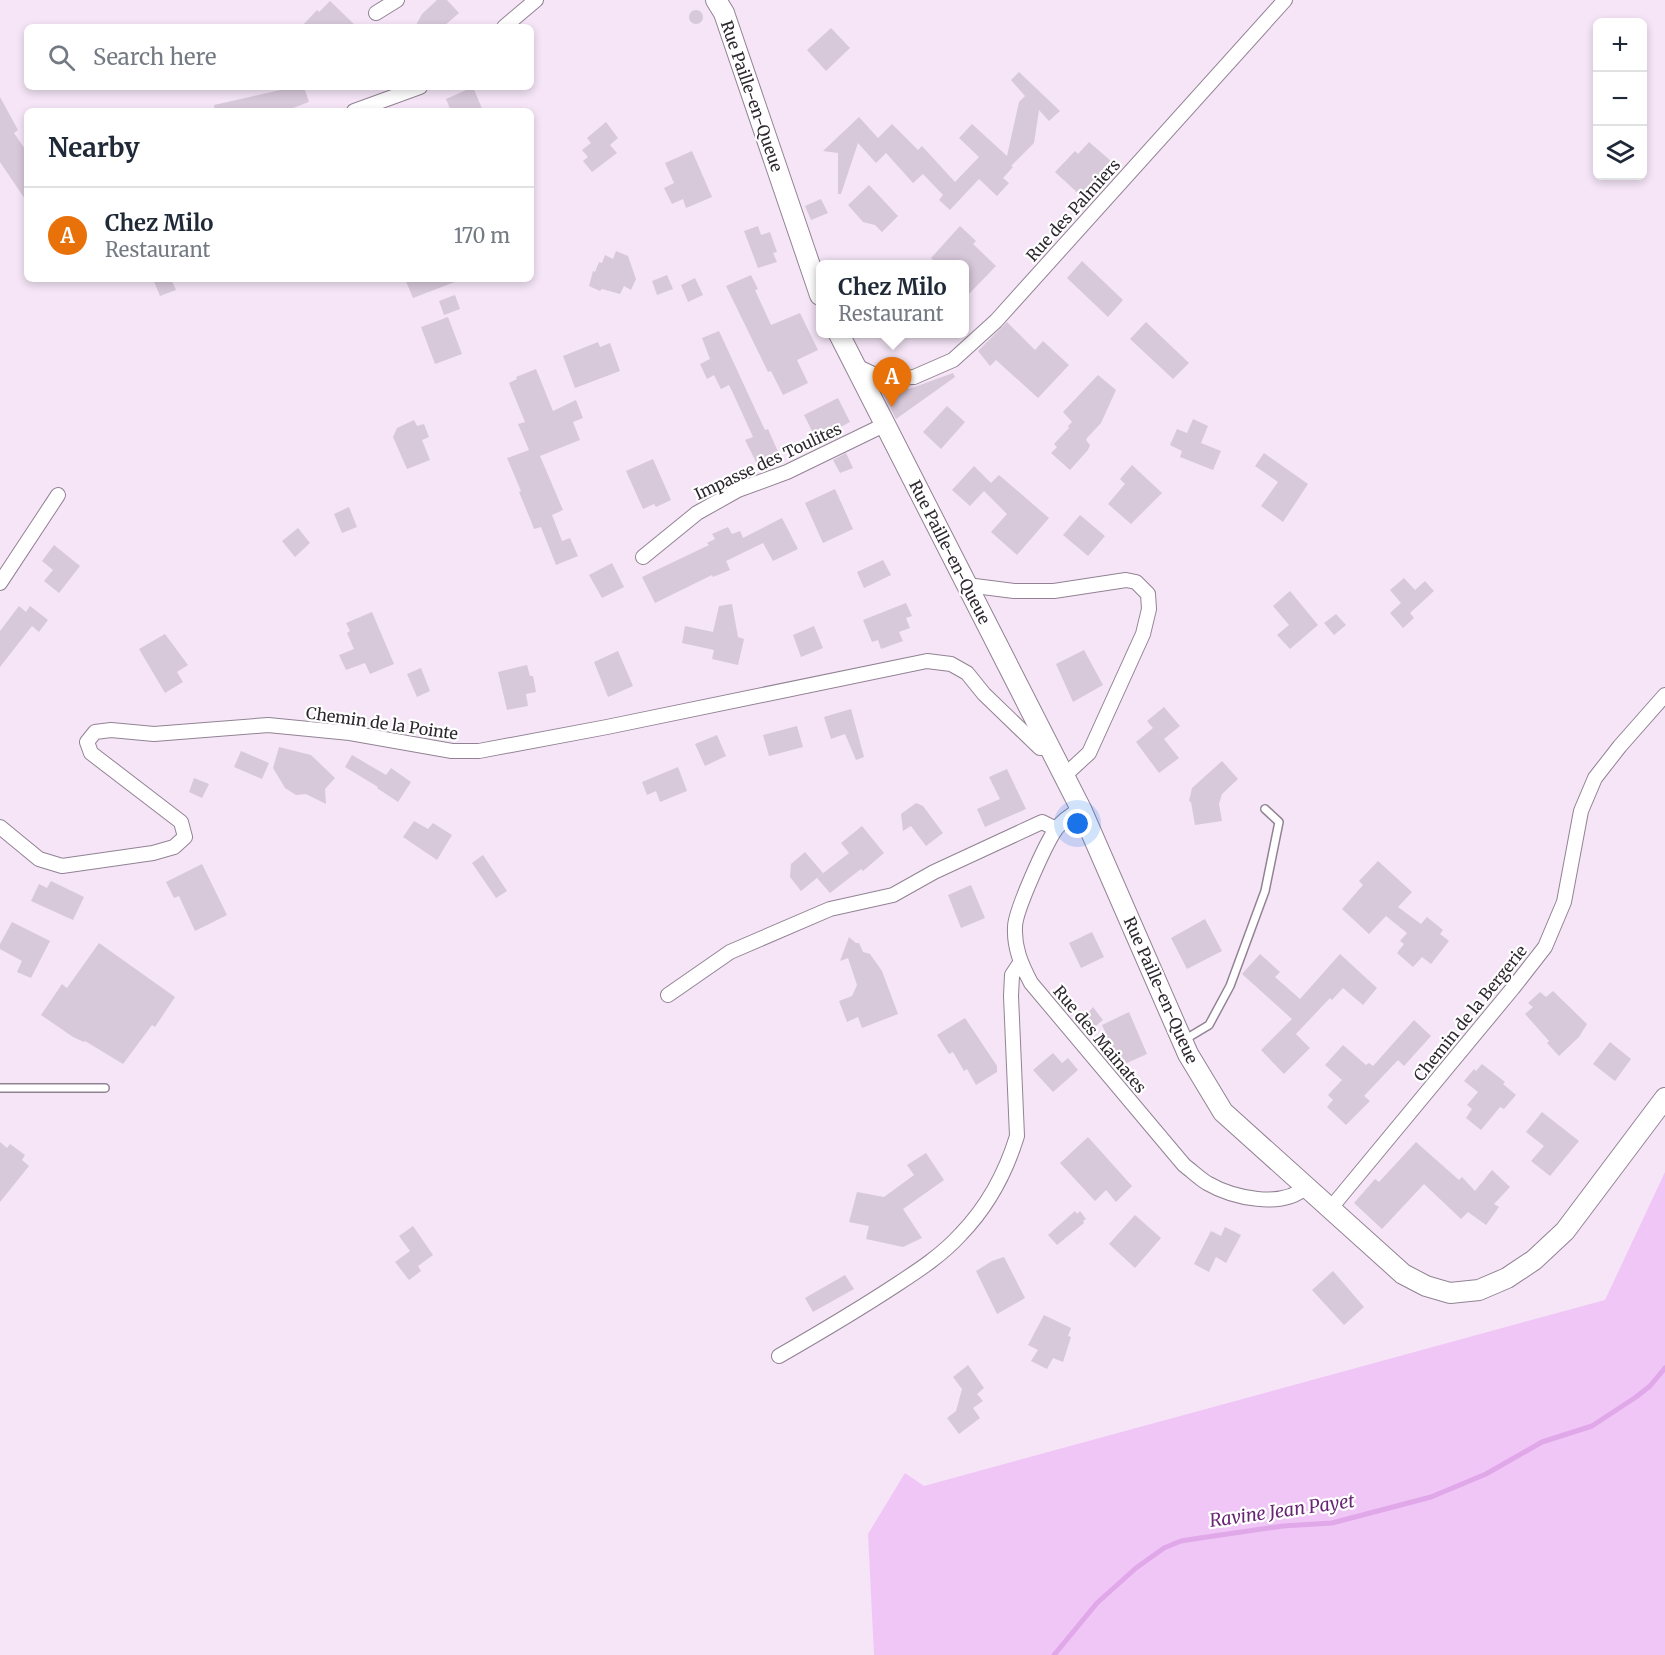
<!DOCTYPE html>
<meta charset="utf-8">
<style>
:root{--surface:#fff;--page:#f2f2f3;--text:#1f2937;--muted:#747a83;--line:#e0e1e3;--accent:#0b8043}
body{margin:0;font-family:Merriweather,serif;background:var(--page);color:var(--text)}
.controls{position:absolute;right:18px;top:18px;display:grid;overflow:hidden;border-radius:9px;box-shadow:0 3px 9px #0003}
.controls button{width:54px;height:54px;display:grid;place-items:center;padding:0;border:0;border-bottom:2px solid var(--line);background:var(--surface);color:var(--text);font:30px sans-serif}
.you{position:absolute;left:1078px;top:824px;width:21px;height:21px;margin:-15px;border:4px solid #fff;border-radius:50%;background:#1a73e8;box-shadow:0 0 0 9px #1a73e833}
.badge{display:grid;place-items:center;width:39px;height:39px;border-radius:50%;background:var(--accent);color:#fff;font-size:20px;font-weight:700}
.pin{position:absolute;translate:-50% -50px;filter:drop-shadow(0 2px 3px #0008)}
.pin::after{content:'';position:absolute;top:32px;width:21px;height:18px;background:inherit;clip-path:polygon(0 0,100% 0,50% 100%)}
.popup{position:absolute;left:816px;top:260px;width:153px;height:78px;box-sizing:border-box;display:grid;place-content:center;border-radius:9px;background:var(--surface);filter:drop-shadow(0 2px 4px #0005);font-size:20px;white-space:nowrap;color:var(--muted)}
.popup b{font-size:22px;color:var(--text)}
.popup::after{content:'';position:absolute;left:50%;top:100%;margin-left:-12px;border:12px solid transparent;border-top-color:var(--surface)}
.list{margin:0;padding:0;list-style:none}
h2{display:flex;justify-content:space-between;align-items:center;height:78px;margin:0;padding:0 24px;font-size:26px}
h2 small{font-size:20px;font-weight:400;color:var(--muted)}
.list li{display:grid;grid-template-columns:39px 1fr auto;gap:18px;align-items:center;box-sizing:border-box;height:96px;padding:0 24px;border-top:2px solid var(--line)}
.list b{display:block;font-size:22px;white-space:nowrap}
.list p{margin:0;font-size:20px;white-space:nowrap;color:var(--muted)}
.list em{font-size:20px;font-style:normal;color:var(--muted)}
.icon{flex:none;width:33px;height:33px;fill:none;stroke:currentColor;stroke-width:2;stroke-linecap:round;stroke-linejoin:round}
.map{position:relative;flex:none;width:1665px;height:1655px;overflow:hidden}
.search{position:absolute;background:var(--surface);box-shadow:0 3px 9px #0003;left:24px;top:24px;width:510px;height:66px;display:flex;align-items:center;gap:15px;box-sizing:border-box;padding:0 21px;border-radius:9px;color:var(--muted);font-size:22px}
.panel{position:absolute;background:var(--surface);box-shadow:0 3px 9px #0003;left:24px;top:108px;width:510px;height:174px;border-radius:9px}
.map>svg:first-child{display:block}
.green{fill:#f0c6f7}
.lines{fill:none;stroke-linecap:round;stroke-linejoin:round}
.stream{stroke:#e0a7e9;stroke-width:5}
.building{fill:#d7c8da}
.lane-casing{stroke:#928394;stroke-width:10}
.street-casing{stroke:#928394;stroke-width:16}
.secondary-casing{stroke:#928394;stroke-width:22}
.lane{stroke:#fff;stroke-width:7}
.street{stroke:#fff;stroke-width:14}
.secondary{stroke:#fff;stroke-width:20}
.labels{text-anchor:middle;stroke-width:4.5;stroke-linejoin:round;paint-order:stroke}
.street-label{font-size:16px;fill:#2d272e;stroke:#fff}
.water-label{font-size:18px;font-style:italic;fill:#682573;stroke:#fff}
</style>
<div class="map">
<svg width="1665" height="1655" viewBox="0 0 1665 1655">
<rect width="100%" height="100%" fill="#f5e5f7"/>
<path class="green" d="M1665 1172V1655H874L868 1534 905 1473 924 1486 1605 1300Z"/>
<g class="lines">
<path class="stream" d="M1054 1655 1097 1603 1136 1568 1164 1548 1181 1541 1200 1538 1283 1526 1332 1523 1431 1497 1486 1474 1542 1442 1592 1426 1636 1397 1650 1386 1665 1368"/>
</g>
<path class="building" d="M437 0H447L459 13 443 27H415L422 14Z
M330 1 357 27H301L317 10 319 12Z
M689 17a7 7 0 1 1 14 0a7 7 0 1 1-14 0Z
M831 28 850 48 826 71 807 50Z
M1019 72 1060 111 1049 121 1039 110 1034 143 1011 166 1013 167 1003 178 1009 183 997 196 979 179 950 210 939 200 943 195 923 174 913 183 886 153 876 163 858 143 841 194H838V153L823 151 859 117 878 138 892 124 918 150 922 146 955 182 979 157 959 138 972 124 1007 156 1019 102 1025 96 1011 80Z
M293 87H304L309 102 285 111H215L214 105Z
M473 87 483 111H451L446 99Z
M0 97 18 130 14 133 27 152V202L0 162Z
M606 122 618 138 610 145 617 153 592 172 583 161 588 157 582 150 591 143 587 138Z
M1089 142 1111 161 1080 195 1055 172 1075 151 1078 154Z
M692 151 712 197 686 208 683 199 672 204 664 188 674 183 665 163Z
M869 185 898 216 882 232 875 225 863 222 848 205Z
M821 199 828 213 811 220 805 206Z
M758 226 761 235 770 232 777 252 773 253 777 262 758 268 744 231Z
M960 226 976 241 973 244 996 266 964 299V264H938L931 258Z
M616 251 628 256 636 279 631 290 624 286 620 294 602 289 600 291 589 286 593 271 595 272 599 262 602 263 605 255 613 259Z
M1082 261 1123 300 1108 317 1067 278Z
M667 275 673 289 657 295 652 281Z
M751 275 758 289 755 290 771 325 800 313 818 350 797 360 808 383 783 395 771 371 768 372 726 286Z
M695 278 703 295 688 302 681 285Z
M153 279H171L176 290 160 296Z
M405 279H459L460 280 413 298Z
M455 295 460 309 444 315 439 301Z
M448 317 462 354 435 364 421 327Z
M1007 322 1035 350 1043 341 1069 365 1038 398 996 360 990 366 978 351Z
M1146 322 1189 363 1173 379 1130 339Z
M719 331 756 411 765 430 768 429 779 454 757 464 745 440 753 437 732 391 729 385 721 389 714 375 707 379 700 364 710 359 702 338Z
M598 342 600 347 610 343 620 371 575 388 563 356Z
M536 369 553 411 576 400 583 418 573 422 580 440 540 456 563 510 552 515 562 541 570 538 578 556 556 565 541 527 534 529 531 521 519 492 521 491 507 458 529 450 518 424 525 422 509 383 517 379 516 377Z
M953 373 955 377 896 419 883 394 899 386H906L909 389Z
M1098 375 1116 390 1101 423 1087 438 1086 440 1090 445 1088 450 1070 470 1051 453 1057 447 1054 444 1069 428 1068 426 1072 422 1063 412Z
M838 398 850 422 835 430 839 437 825 443 822 436 816 439 804 415Z
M947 406 965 422 941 449 923 432Z
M1193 419 1208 426 1201 443 1221 451 1213 470 1180 457 1182 451 1170 445 1177 429 1187 433Z
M414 420 417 426 424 424 429 437 422 440 430 460 407 469 393 437 397 428Z
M846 453 853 468 840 473 833 460Z
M1264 453 1308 484 1283 522 1261 506 1278 482 1255 466Z
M653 459 671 500 656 507 654 504 643 509 626 471Z
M1132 465 1162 493 1131 524 1108 504 1125 484 1120 479Z
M974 466 991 483 999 475 1049 518 1017 555 991 532 1007 514 984 491 970 506 952 490Z
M835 489 853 529 823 543 805 503Z
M349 507 357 527 342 533 334 514Z
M1080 515 1105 536 1088 556 1063 535Z
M782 518 798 549 773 561 763 543 726 561 730 570 713 577 712 575 655 603 642 577 709 545 707 543 715 539 712 534 728 527 732 534 740 531 743 538Z
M298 528 310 543 295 557 282 541Z
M54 545 80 566 59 593 44 581 53 570 42 561Z
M883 560 891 575 864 588 857 572Z
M612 563 624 587 602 598 589 575Z
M1404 578 1415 590 1425 581 1434 591 1410 613 1414 618 1403 628 1390 613 1401 603 1390 590Z
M1290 591 1318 625 1290 649 1277 635 1289 625 1273 606Z
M906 603 912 616 906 618 910 628 899 632 903 641 881 649 878 640 872 642 863 620Z
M732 604 738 637 744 639 738 665 712 659 714 650 682 643 685 626 713 632 719 606Z
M19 606 26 612 30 606 48 620 39 632 32 626 0 667V631Z
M372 612 394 664 370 674 365 663 346 670 339 655 354 649 347 633 350 631 346 623Z
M1336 614 1346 625 1334 635 1324 623Z
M814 626 823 648 801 657 793 635Z
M165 634 188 665 177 672 183 682 165 693 139 649Z
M1084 650 1103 685 1073 702 1056 664Z
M618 651 633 686 608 697 594 662Z
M527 665 530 676H533L536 692 526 694 528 706 507 710 498 672Z
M421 668 430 691 417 697 407 674Z
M1164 707 1180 726 1164 739 1179 758 1159 773 1136 742 1153 728 1147 721Z
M851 709 864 757 856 760 845 734 831 739 824 717Z
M797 726 803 747 769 756 763 735Z
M717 735 726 756 705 766 695 744Z
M279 747 311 755 335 778 325 789 326 804 306 794 296 795 285 788 273 768Z
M241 751 269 763 262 779 234 767Z
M352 755 386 775 391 768 411 782 398 802 377 788 378 787 345 767Z
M1222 761 1238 779 1222 794 1219 804 1222 821 1195 825 1191 802 1189 801 1192 788Z
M678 767 687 791 660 802 656 791 647 795 642 782Z
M1007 769 1026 809 985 827 977 809 1000 799 989 777Z
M194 778 209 784 202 798 189 792Z
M916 803 923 806 943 833 926 846 911 826 903 831 901 814Z
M414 821 428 829 433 823 452 835 437 860 403 837Z
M862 826 884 853 863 871 861 869 830 893 817 878 849 853 841 843Z
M805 852 823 873 801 891 790 877 791 864Z
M483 855 507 891 496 898 472 863Z
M1378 861 1412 892 1398 907 1421 924 1427 917 1443 930 1440 934 1449 941 1431 964 1422 957 1413 967 1397 953 1404 944 1400 941 1407 933 1386 916 1369 934 1342 909 1363 885 1359 881Z
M202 864 227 915 195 931 179 896 174 898 166 882Z
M51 881 84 897 73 920 31 901 39 884 47 888Z
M971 885 985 918 961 928 948 895Z
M1205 919 1222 951 1187 969 1171 938Z
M12 922 50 941 31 978 17 972 22 961 0 949V944Z
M1092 932 1104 957 1081 968 1069 943Z
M849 937 856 943H859L863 952 870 954 882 971 898 1014 862 1028 858 1017 847 1022 839 1001 852 996 857 985 848 958 840 961Z
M99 943 175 997 155 1027 152 1025 123 1064 85 1041 84 1042 73 1037 41 1015 62 984 67 988Z
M1260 954 1280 972 1275 977 1300 999 1340 954 1377 988 1363 1005 1343 988 1332 1000 1330 998 1296 1034 1310 1048 1284 1074 1261 1050 1292 1019 1242 974Z
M1553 991 1587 1024 1579 1037 1559 1056 1547 1043 1549 1041 1525 1014 1533 1007 1528 1003 1540 992 1546 997Z
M1093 1007 1103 1020 1086 1034 1078 1025Z
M1129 1012 1147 1054 1120 1066 1102 1025Z
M965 1018 997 1066V1072L976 1085 967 1069 964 1071 953 1052 949 1054 937 1035Z
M1414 1020 1431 1036 1404 1066 1398 1060 1364 1096 1370 1101 1346 1125 1327 1107 1333 1100 1328 1095 1342 1080 1325 1065 1343 1045 1366 1065 1369 1063 1373 1066Z
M1610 1042 1631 1059 1615 1081 1593 1064Z
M1053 1053 1062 1063 1068 1058 1078 1070 1053 1092 1033 1070Z
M1482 1064 1505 1082 1503 1084 1516 1095 1504 1109 1500 1107 1481 1130 1466 1118 1472 1109 1467 1105 1478 1092 1464 1081 1474 1069 1476 1071Z
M1542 1112 1579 1141 1550 1176 1531 1161 1544 1146 1526 1132Z
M1088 1137 1132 1186 1116 1202 1106 1190 1095 1201 1060 1163Z
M0 1142 7 1148 10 1144 25 1155 22 1160 29 1166 0 1202Z
M1416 1142 1459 1180 1462 1177 1475 1191 1492 1170 1510 1187 1494 1204 1499 1207 1486 1225 1468 1212 1461 1219 1424 1184 1382 1229 1354 1203 1375 1179 1379 1182Z
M926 1153 944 1180 903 1209 922 1238 903 1247 866 1239 869 1226 849 1222 857 1192 884 1197 914 1175 907 1165Z
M1075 1211 1077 1214 1080 1211 1086 1219 1083 1221 1084 1223 1057 1245 1048 1235Z
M1135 1215 1161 1238 1135 1268 1109 1244Z
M413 1226 433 1255 418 1266 421 1271 409 1280 395 1262 410 1251 399 1236Z
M1225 1227 1241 1235 1226 1263 1216 1257 1209 1272 1194 1264 1211 1231 1221 1236Z
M1004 1257 1025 1298 997 1314 976 1271 992 1261Z
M1333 1271 1364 1307 1344 1325 1312 1290Z
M845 1275 854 1289 813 1312 805 1298Z
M1044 1315 1071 1328 1068 1336 1071 1337 1063 1362 1053 1358 1047 1369 1031 1361 1038 1350 1028 1345Z
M968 1365 984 1388 977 1394 983 1401 973 1408 980 1418 959 1434 947 1418 956 1411 962 1389 953 1377Z"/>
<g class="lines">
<g class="lane-casing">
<path id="lane" d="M1184 1040 1209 1025 1230 986 1265 891 1279 822 1265 809
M0 1088H105"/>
</g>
<g class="street-casing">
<path id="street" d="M376 13 397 0
M504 27 536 0
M354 111 420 87
M854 365 882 378 914 377 953 360 996 321 1285 0
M643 557 697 513 738 490 787 472 884 425
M0 583 58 495
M967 585 1014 591H1054L1126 580 1136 582 1148 594 1149 609 1143 634 1089 753 1064 776
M1081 809C1072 814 1062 821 1056 829 1046 843 1015 911 1015 927 1014 948 1021 964 1031 983L1184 1165C1192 1171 1199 1178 1207 1183 1233 1198 1282 1209 1306 1187
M0 827 39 859 62 866 153 853 174 847 185 837 181 822 91 753 87 742 95 732 111 730 154 734 268 725 350 733 452 751H479L607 727 927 661 951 664 967 673 984 694 1040 748 1050 747
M668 995 730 952 830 909 893 895 934 872 1042 822 1056 829
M1330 1209 1513 988 1545 947 1564 902 1581 811 1595 778 1620 746 1665 695
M779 1356C819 1333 858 1310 896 1285 919 1270 942 1255 961 1234 987 1207 1006 1172 1017 1136L1011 996 1012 975 1020 963"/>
</g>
<g class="secondary-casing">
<path id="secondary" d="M716 0 724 13 820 295
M839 334 1081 809 1188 1054 1223 1112 1403 1274 1426 1286 1450 1293 1479 1290 1507 1278 1534 1260 1565 1231 1665 1098"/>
</g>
<use href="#lane" class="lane"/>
<use href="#street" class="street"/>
<use href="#secondary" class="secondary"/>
</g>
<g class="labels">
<g class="street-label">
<text transform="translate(752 96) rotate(71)" y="6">Rue Paille-en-Queue</text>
<text transform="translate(1073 210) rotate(-48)" y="6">Rue des Palmiers</text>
<text transform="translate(768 461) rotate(-25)" y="6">Impasse des Toulites</text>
<text transform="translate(950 552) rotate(63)" y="6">Rue Paille-en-Queue</text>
<text transform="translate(382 723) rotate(8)" y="6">Chemin de la Pointe</text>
<text transform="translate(1161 990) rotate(66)" y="6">Rue Paille-en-Queue</text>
<text transform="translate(1470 1013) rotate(-51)" y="6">Chemin de la Bergerie</text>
<text transform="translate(1100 1039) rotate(50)" y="6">Rue des Mainates</text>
</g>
<g class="water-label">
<text transform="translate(1282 1511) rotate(-8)" y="6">Ravine Jean Payet</text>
</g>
</g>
</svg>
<div class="controls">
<button>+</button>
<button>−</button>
<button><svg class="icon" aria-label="layers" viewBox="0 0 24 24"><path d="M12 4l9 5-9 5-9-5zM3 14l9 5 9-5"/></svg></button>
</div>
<div class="you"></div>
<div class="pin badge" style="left:892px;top:407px;background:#e8710a">A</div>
<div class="popup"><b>Chez Milo</b>Restaurant</div>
<div class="search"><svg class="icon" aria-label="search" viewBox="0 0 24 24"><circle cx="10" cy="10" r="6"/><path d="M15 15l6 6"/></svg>Search here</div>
<section class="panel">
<h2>Nearby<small></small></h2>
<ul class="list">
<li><span class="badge" style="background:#e8710a">A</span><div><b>Chez Milo</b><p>Restaurant</p></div><em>170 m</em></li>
</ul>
</section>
</div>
